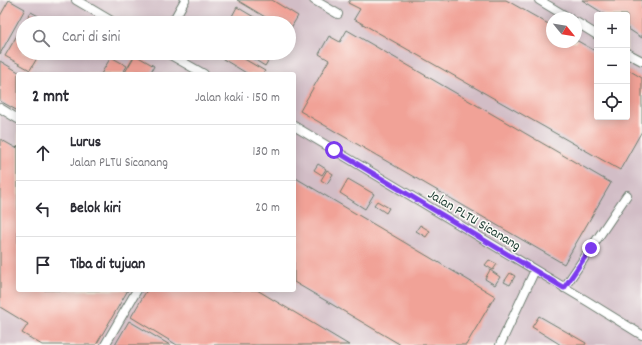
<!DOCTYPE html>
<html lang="id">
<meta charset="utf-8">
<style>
:root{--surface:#fff;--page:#f7f7f7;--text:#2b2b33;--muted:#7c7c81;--line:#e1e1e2}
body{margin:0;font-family:Dekko,sans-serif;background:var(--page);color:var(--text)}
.controls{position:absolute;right:12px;top:12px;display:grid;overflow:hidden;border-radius:4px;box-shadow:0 2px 10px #0003}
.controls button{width:36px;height:36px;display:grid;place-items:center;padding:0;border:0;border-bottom:1px solid var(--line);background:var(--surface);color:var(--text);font:20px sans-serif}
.compass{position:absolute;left:546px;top:12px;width:36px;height:36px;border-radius:50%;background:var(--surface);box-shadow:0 2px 10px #0003;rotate:120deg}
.stop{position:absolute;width:12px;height:12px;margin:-9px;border:3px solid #7c3aed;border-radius:50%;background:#fff}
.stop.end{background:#7c3aed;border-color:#fff;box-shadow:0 1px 4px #0008}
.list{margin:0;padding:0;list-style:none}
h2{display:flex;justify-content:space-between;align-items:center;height:52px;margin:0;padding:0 16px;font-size:17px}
h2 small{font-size:13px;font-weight:400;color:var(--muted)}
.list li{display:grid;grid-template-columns:26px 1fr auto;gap:12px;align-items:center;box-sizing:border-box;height:56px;padding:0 16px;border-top:1px solid var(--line)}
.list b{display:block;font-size:15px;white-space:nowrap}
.list p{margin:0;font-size:13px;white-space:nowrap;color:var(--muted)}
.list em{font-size:13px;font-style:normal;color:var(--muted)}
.icon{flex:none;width:22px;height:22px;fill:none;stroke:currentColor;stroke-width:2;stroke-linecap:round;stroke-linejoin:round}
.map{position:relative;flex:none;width:642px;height:345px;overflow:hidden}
.search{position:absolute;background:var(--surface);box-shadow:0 2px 10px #0003;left:16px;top:16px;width:280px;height:44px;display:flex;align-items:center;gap:10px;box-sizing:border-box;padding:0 14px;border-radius:22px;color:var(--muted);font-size:15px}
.panel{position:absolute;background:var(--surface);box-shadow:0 2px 10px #0003;left:16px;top:72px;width:280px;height:220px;border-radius:4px}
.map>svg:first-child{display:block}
.industrial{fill:#d2bdc6;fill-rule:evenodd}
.building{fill:#f1a297}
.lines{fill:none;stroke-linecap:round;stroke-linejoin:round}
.service-casing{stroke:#6a7a6d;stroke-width:10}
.service{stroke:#fff;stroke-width:8}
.route{stroke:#7c3aed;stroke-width:5}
.labels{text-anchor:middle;stroke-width:3;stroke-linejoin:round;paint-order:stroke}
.street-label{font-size:14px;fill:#1f3d34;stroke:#fdfcf7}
</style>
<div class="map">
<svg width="642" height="345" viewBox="0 0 642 345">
<rect width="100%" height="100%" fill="#fdfcf7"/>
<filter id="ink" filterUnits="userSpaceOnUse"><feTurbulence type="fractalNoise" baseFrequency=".025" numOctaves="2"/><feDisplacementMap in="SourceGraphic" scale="8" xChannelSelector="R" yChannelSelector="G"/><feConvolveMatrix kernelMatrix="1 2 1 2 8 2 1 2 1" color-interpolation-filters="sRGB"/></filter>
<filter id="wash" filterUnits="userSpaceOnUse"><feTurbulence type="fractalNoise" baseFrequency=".012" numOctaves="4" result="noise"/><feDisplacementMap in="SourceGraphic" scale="16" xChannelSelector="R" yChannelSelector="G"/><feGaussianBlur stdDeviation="0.9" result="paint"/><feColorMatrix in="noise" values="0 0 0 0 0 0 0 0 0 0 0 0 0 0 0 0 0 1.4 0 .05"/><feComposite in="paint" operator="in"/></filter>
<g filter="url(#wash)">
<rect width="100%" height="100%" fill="#f5ebd6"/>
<path class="industrial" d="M0 0H642V345H0ZM597 15H627V117H597ZM552 18H576V42H552ZM23 23H289V53H23ZM18 74H294V290H18Z"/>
<g id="blocks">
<path class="building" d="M9 0 25 9 0 54V16Z
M237 0H272L298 16 289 31V23H275Z
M350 0H506L552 26V42H576V40L597 52V117H627V69L642 78V131L620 170 354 19 360 9 348 3Z
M582 0H642V38L627 28V15H606Z
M237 7 264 23H240L231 18Z
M31 12 51 23H24Z
M23 25V53H40L30 70 5 56Z
M347 30 611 183 564 264 300 111 329 60 319 54 329 36 340 42Z
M213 53H234L265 71 263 74H248Z
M244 53H262L270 58 265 66Z
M135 55 154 66 150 74H124Z
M111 57 127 66 122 74H101Z
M0 61 22 74H18V111L0 101Z
M0 139 16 148 18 146V290H128L96 345H42L22 333 28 324 0 307Z
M318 164 326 169 322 175 314 170Z
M327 170 333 174 327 184 321 180Z
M294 177 495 296 466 345H401L294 282Z
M348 179 374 194 365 209 340 193Z
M377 201 389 208 386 213 374 205Z
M420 225 430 231 426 237 416 231Z
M489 260 497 264 493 270 485 265Z
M490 270 500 277 495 285 485 279Z
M510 273 515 276 510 285 504 282Z
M147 290H257L349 345H177L131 317Z
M539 316 586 343 585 345H561L532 327Z
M129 321 170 345H115Z"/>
</g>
</g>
<g filter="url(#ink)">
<use href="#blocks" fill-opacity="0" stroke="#6a7a6d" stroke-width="1"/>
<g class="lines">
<g class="service-casing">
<path id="service" d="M76 0 115 23
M314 0 338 14
M539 0 569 18
M576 22 597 35
M172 23 185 0
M167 53 204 74
M627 53 642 61
M0 108 18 119
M294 126 587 301 642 335
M564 288 627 195
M105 345 137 290
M500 345 535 270"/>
</g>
<use href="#service" class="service"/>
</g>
</g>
<g class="lines" filter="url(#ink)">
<path class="route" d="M334 150 564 288 591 248"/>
</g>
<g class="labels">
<g class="street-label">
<text transform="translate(475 219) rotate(31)" y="5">Jalan PLTU Sicanang</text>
</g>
</g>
</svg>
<div class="controls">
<button>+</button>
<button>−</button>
<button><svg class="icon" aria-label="locate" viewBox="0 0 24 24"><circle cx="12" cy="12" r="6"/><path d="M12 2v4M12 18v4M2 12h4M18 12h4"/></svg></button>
</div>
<svg class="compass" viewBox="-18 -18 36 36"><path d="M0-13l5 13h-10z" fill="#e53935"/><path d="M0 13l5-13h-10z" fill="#7c7c81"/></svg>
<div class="stop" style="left:334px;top:150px"></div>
<div class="stop end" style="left:591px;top:248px"></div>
<div class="search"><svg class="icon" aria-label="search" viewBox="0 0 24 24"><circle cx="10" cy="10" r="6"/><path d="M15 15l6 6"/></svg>Cari di sini</div>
<section class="panel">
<h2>2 mnt<small>Jalan kaki · 150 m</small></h2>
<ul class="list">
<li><svg class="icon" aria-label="ahead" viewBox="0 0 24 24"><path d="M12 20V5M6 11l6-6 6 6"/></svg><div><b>Lurus</b><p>Jalan PLTU Sicanang</p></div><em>130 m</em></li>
<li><svg class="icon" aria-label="left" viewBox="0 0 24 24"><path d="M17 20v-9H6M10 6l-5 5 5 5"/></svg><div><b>Belok kiri</b></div><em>20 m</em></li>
<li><svg class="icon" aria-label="arrive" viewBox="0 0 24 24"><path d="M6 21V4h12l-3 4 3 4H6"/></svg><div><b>Tiba di tujuan</b></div></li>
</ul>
</section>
</div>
